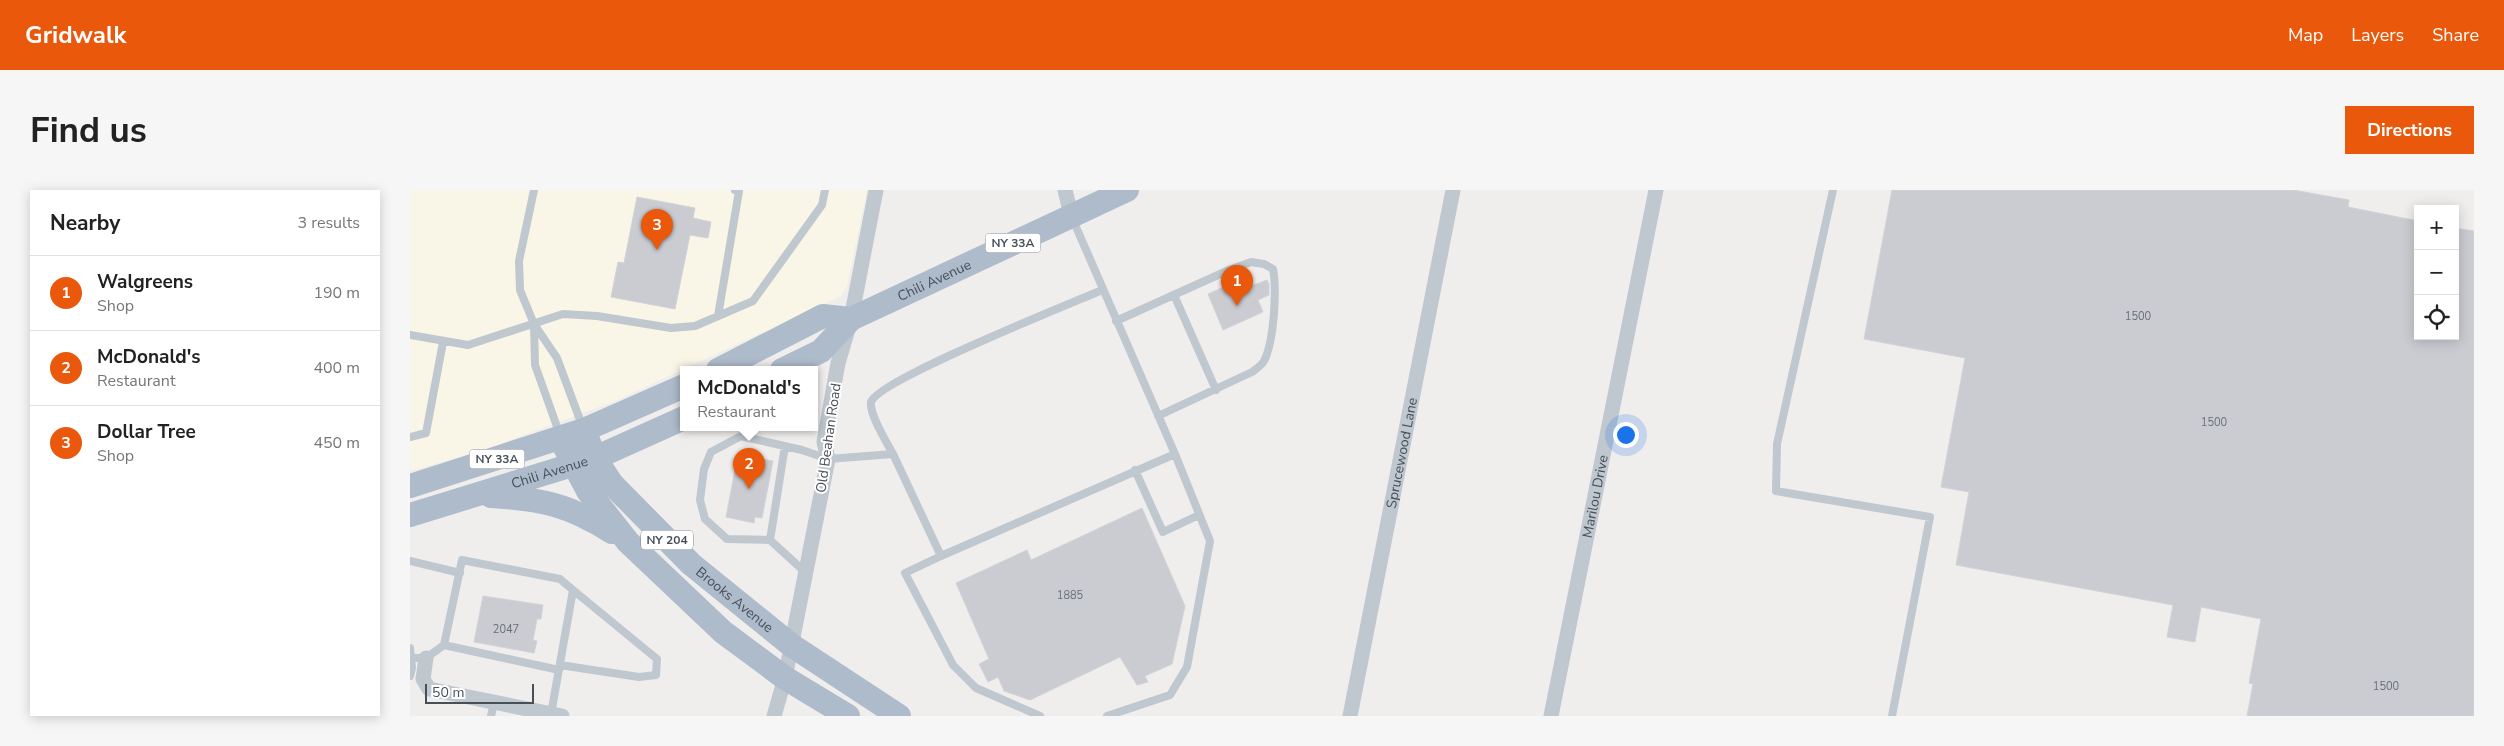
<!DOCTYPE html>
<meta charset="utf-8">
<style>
:root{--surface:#fff;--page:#f6f6f6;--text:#222;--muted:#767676;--line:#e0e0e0;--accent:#ea580c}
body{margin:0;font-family:"Nunito Sans",sans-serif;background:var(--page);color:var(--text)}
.controls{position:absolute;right:15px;top:15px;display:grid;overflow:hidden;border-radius:0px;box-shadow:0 2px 12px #0003}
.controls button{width:45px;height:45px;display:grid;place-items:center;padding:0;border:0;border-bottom:1px solid var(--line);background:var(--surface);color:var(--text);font:25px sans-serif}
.scale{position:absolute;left:15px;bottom:12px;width:109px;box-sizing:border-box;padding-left:5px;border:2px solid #474f59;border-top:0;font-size:14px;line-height:18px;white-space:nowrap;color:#474f59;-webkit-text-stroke:4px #fff;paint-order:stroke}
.you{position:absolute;left:1215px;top:244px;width:18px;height:18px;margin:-12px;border:4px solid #fff;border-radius:50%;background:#1a73e8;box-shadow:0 0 0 8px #1a73e833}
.badge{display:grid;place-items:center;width:32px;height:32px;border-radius:50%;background:var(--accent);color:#fff;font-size:16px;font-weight:700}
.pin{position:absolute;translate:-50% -41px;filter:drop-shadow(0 1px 2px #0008)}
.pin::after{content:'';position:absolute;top:26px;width:18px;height:15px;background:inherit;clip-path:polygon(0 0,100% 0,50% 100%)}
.popup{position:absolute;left:270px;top:176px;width:138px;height:65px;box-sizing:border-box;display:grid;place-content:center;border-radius:0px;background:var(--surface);filter:drop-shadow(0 1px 4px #0005);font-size:16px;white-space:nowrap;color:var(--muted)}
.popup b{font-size:19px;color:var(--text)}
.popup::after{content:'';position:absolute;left:50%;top:100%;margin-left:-10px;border:10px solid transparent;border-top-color:var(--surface)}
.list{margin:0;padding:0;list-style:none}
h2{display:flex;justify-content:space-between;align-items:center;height:65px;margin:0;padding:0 20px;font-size:21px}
h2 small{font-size:16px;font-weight:400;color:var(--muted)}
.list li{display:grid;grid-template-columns:32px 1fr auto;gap:15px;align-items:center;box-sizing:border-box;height:75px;padding:0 20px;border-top:1px solid var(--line)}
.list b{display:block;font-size:19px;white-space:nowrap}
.list p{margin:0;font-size:16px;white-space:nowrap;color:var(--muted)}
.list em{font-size:16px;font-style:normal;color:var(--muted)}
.icon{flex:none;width:28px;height:28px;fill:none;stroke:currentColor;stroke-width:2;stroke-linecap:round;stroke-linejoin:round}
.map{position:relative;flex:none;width:2064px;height:526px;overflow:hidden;border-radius:0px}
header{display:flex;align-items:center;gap:30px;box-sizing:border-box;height:70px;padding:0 25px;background:var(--accent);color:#fff}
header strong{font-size:24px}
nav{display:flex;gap:28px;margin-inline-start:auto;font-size:18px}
.intro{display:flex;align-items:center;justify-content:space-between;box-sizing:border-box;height:120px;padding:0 30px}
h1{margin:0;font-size:35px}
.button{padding:12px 22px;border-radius:0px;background:var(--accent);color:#fff;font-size:18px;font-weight:700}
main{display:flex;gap:30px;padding:0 30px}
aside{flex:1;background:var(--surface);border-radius:0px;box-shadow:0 2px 12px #0003}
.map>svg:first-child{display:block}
.commercial{fill:#faf6e7}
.building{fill:#caccd2;stroke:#d1d3d8}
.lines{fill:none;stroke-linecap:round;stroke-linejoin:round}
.lane{stroke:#bfc7cf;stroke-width:8}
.street{stroke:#bfc7cf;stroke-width:15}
.primary{stroke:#aebbcb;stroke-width:24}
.labels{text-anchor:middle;stroke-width:4;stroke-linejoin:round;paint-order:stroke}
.number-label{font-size:11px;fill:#686e77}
.shield{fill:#fff;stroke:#7e848b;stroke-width:1}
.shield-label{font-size:12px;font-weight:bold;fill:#474f59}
.street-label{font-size:14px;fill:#474f59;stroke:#fff}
</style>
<header>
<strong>Gridwalk</strong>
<nav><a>Map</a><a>Layers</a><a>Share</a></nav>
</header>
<div class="intro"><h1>Find us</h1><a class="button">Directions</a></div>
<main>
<aside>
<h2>Nearby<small>3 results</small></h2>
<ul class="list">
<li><span class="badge">1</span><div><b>Walgreens</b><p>Shop</p></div><em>190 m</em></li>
<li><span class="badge">2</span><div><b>McDonald's</b><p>Restaurant</p></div><em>400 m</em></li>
<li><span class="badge">3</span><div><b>Dollar Tree</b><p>Shop</p></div><em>450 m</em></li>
</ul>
</aside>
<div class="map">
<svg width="2064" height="526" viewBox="0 0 2064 526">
<rect width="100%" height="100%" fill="#f0eded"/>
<path class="commercial" d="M0 0H457L437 96 431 106 205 211 74 260 0 281Z"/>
<path class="building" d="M1482 0H1883L1939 10 1938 17 2008 31V146H2045V38L2064 41V526H1837L1843 494 1839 493 1851 429 1791 417 1785 452 1757 447 1763 415 1546 375 1559 302 1531 297 1555 168 1454 149Z
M227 7 285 18 283 28 301 32 298 48 280 45 265 119 201 107 208 72 214 73Z
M836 87 841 96 857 90 859 94V105L848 110 853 122 813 140 798 104Z
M328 264 363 271 352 328 345 327 344 333 316 327Z
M732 318 775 416 762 474 735 486 738 492 727 495 710 467 620 510 594 501 588 487 578 492 569 474 579 469 546 393 617 360 621 370Z
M73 406 133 415 131 429H127L123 450 127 451 124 463 64 452Z"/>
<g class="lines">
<path class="lane" d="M124 0 109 71 110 100 124 134 147 168 173 238
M1423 0 1367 254 1366 301 1520 327 1482 526
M764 105 806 200
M308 126 329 1 325 0
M706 131 819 80 841 72 854 74 863 79C867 100 864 152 854 171 852 175 846 179 842 182L748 226
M124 134 125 175 150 245
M0 145 58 155 153 124 187 126 261 138 285 136 343 111 412 15 415 0
M0 247 16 243 33 152
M483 264C477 253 459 224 461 212 468 190 660 114 692 100
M725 280 753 342 789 325
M360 350 375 256
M531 366 495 383 543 475 566 498 630 526
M0 371 50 383
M395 382 360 350 317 349 295 329 290 310 294 279 301 262 331 246 392 260 418 269 483 264 531 366 765 264 663 30
M0 458 2 478 0 486
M2 468H16L34 455
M150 475 229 487 246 485 247 469 163 400
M141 524 163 400 150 389 52 370 34 455 149 480
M81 526 84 513
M697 526 760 505 777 477 800 351 765 264"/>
<g class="street">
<path d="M655 0 661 25"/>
<path d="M16 468 13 489 19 499 152 526"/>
<path d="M364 526 375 488 418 269 414 252 428 173 441 129 466 0"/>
<path id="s1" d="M940 526 1043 0"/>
<path id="s2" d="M1141 526 1246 0"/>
</g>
<g class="primary">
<path d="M308 180 413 126 441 129"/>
<path id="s3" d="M372 180 411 161 441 129 717 0"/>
<path id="s4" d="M174 240 185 268 202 294 281 374 381 455 489 526"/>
<path d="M150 248 178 301 218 352 313 442 375 488 438 526"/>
<path d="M0 296 174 240 274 196"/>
<path d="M81 306C132 309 159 315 202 342"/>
<path id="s5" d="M0 325 185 268 274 228"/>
</g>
</g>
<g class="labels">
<g class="number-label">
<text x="1728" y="130">1500</text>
<text x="1804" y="236">1500</text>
<text x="660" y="409">1885</text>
<text x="96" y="443">2047</text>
<text x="1976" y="500">1500</text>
</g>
<g class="shield">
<rect x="575.5" y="43.5" width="55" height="19" rx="4"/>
<rect x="59.5" y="259.5" width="55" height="19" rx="4"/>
<rect x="231" y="340.5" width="52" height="19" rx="4"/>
</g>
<g class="shield-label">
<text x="603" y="57">NY 33A</text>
<text x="87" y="273">NY 33A</text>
<text x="257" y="354">NY 204</text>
</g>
<g class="street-label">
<text dy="5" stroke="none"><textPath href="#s3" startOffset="179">Chili Avenue</textPath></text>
<text transform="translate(418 248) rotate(-82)" y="5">Old Beahan Road</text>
<text dy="5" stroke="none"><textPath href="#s1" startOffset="268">Sprucewood Lane</textPath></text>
<text dy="5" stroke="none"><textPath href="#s5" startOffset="146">Chili Avenue</textPath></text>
<text dy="5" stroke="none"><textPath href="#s2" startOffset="224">Marilou Drive</textPath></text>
<text dy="5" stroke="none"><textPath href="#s4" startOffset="230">Brooks Avenue</textPath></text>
</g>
</g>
</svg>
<div class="controls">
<button>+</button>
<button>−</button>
<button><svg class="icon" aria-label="locate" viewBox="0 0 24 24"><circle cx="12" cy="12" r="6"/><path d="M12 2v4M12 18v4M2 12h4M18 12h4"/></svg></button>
</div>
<div class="scale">50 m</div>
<div class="you"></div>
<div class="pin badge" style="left:827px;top:116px">1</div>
<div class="pin badge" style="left:339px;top:299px">2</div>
<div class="popup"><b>McDonald's</b>Restaurant</div>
<div class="pin badge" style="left:247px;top:60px">3</div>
</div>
</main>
